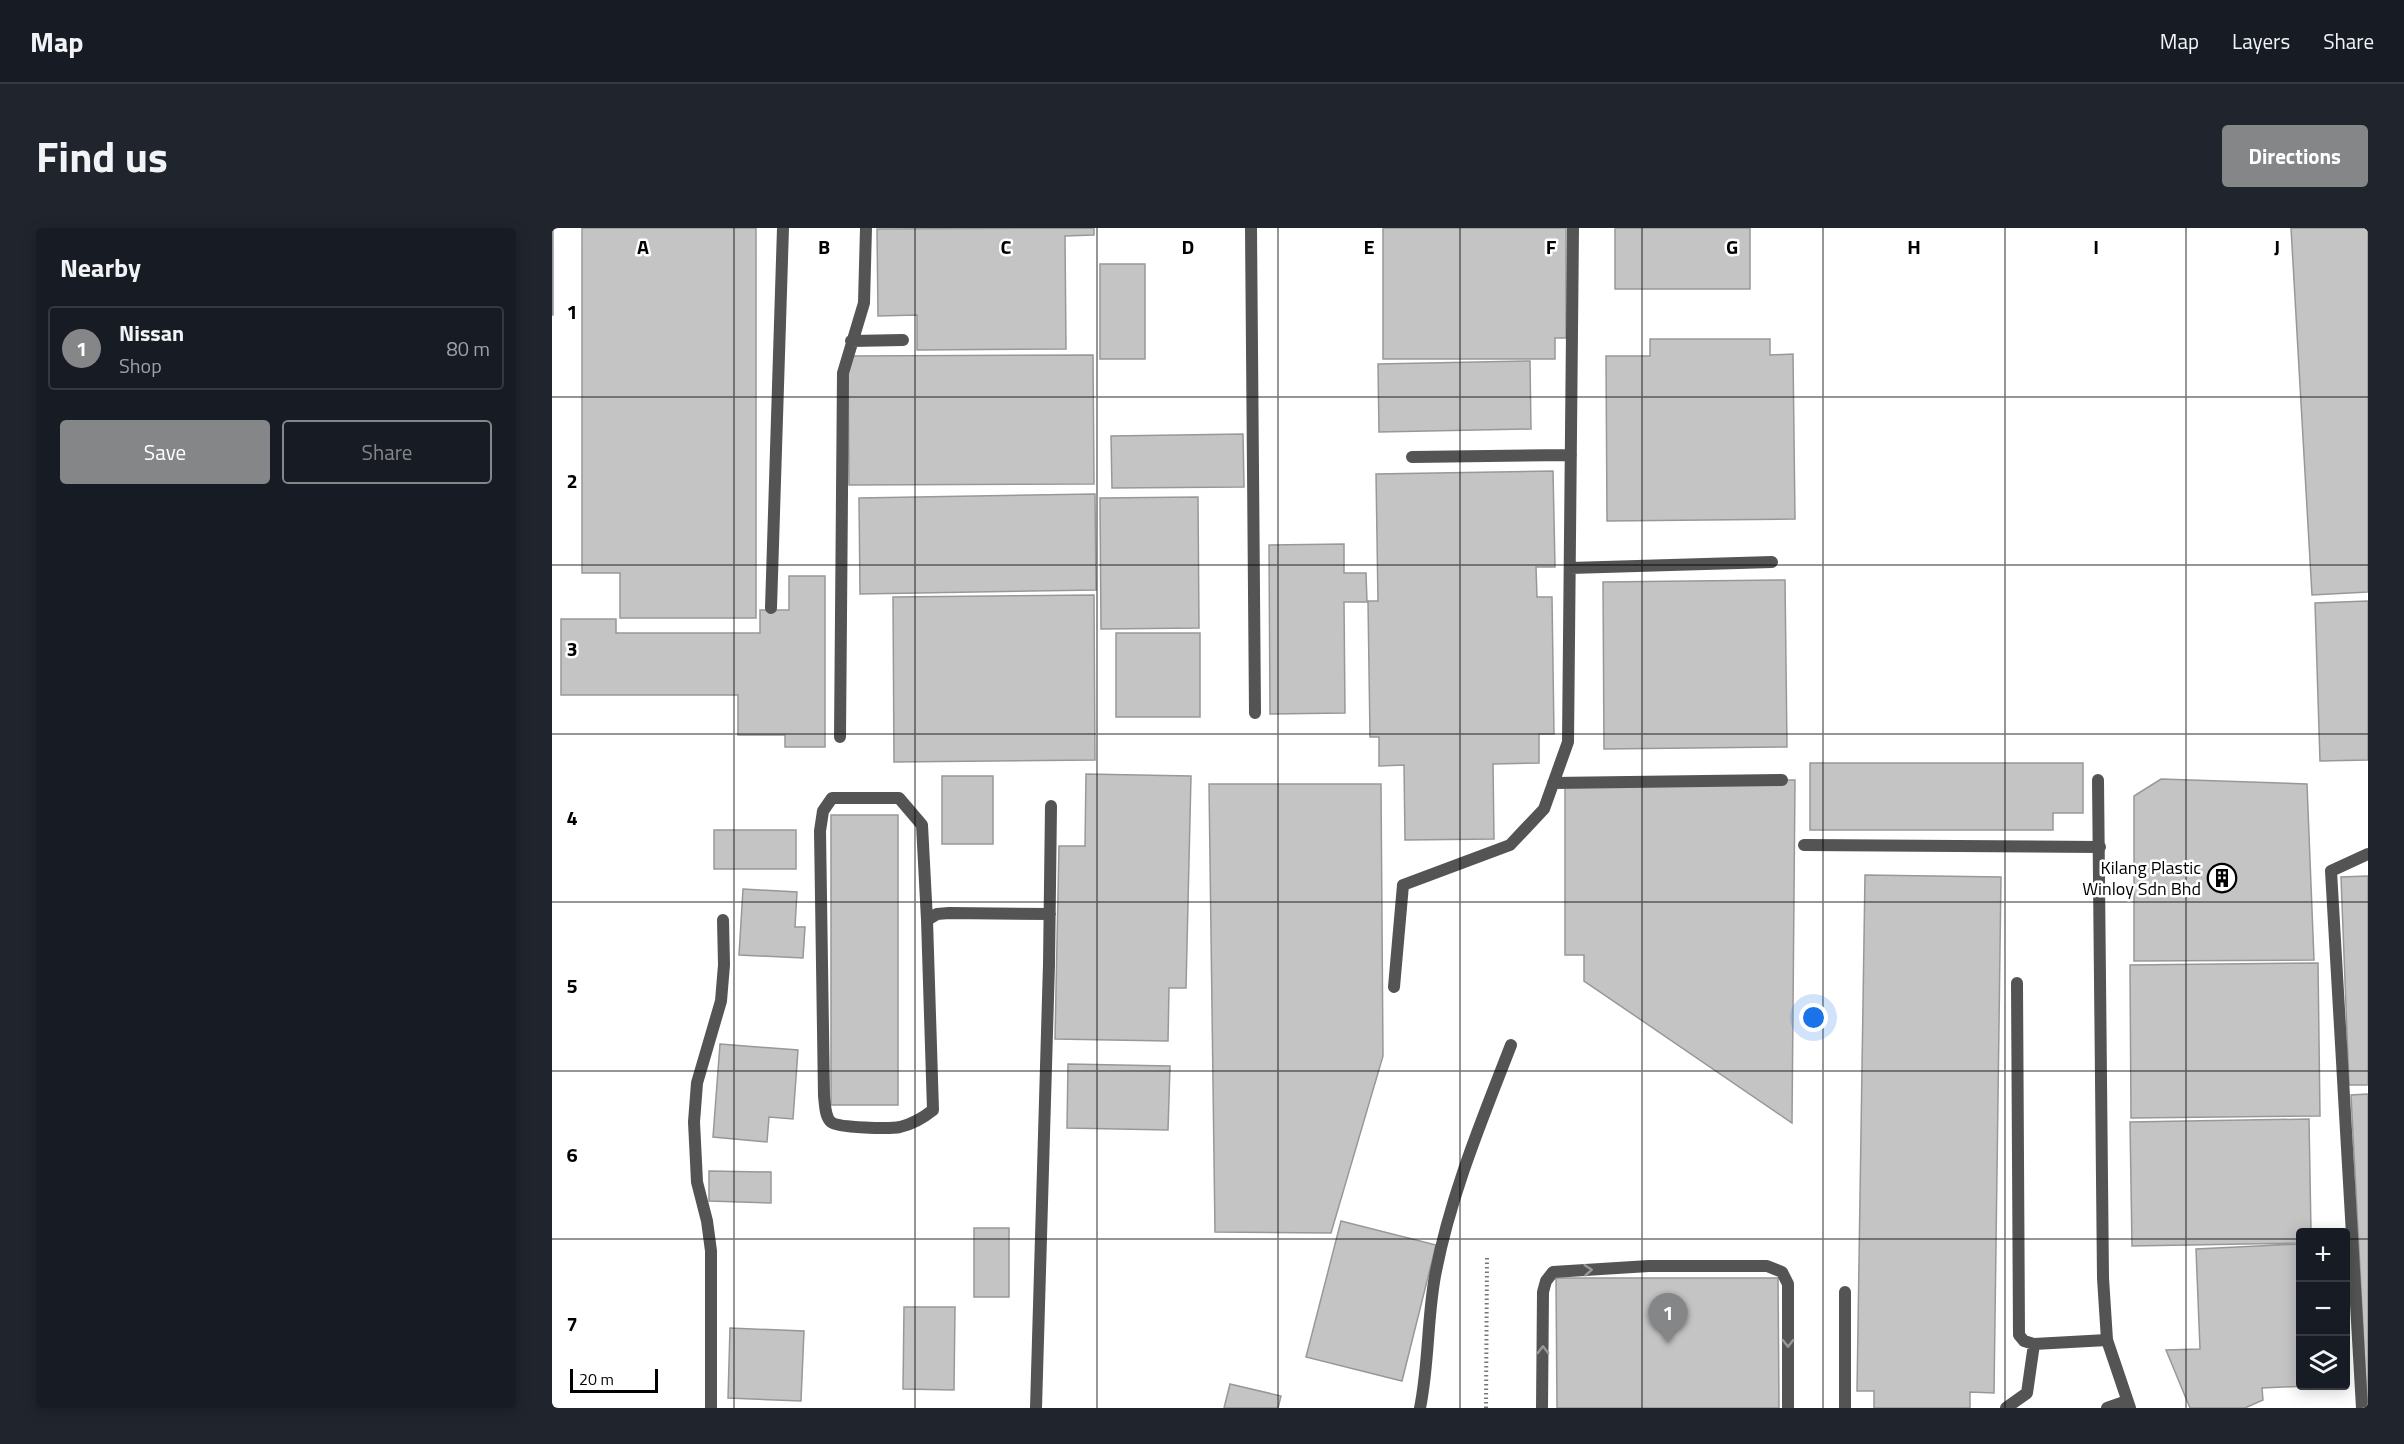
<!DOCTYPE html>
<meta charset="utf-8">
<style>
:root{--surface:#171b24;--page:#20242c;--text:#f1f3f6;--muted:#9ea1a6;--line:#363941;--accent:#858687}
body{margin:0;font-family:"Titillium Web",sans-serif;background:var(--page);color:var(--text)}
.controls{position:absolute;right:18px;bottom:18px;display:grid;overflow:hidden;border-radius:6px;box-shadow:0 3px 15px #0003}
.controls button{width:54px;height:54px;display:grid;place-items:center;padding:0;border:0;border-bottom:2px solid var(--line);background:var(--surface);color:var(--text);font:30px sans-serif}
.scale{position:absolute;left:18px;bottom:15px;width:88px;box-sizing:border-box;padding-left:6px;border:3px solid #000;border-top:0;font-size:16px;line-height:21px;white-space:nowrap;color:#000;-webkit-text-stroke:4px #fff;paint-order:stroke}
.you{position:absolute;left:1262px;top:790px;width:21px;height:21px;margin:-15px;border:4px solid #fff;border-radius:50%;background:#1a73e8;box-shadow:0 0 0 9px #1a73e833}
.badge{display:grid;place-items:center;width:39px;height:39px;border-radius:50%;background:var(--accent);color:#fff;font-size:20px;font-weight:700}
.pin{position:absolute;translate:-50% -50px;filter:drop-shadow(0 2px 3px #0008)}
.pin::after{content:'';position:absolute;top:32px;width:21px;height:18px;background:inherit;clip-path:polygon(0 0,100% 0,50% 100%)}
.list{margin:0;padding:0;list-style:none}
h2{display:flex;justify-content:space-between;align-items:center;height:78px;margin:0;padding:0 24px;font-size:26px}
h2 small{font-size:20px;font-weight:400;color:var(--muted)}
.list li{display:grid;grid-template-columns:39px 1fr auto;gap:18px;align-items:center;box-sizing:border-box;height:84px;margin:0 12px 12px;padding:0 12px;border:2px solid var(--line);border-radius:6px}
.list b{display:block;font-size:22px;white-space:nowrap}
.list p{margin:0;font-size:20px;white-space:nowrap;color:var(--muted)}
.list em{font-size:20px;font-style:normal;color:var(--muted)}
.actions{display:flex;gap:12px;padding:18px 24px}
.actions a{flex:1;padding:14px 0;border:2px solid var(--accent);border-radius:6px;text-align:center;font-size:21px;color:var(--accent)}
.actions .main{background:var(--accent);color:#fff}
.icon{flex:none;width:33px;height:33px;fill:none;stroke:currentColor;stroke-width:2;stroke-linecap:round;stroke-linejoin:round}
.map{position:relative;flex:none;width:1816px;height:1180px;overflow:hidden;border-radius:6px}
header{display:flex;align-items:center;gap:36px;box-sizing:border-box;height:84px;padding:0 30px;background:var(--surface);border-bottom:2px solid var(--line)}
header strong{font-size:28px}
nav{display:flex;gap:33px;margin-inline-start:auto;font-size:21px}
.intro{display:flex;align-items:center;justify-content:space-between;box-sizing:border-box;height:144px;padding:0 36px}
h1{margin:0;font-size:42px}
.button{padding:15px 27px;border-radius:6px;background:var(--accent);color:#fff;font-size:21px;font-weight:700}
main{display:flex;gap:36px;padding:0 36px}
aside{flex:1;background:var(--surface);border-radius:6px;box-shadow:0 3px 15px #0003}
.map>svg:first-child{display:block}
.building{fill:#c4c4c4;stroke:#989898;stroke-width:1.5}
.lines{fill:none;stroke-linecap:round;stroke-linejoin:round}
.path{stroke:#767676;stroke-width:4;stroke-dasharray:1.5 3;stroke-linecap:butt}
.lane{stroke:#545454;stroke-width:12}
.street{stroke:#545454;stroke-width:12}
.oneway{stroke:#989898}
.grid{fill:none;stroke:#000;stroke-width:1.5;stroke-opacity:0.55}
.labels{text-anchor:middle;stroke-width:5;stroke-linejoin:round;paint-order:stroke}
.poi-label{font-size:18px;fill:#000;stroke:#fff;text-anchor:end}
.grid-label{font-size:20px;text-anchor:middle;font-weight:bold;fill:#000;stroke:#fff;stroke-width:5;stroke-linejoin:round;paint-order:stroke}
</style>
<header>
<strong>Map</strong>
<nav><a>Map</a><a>Layers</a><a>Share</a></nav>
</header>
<div class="intro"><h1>Find us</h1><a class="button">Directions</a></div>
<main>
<aside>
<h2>Nearby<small></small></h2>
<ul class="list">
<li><span class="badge">1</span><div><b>Nissan</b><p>Shop</p></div><em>80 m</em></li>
</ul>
<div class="actions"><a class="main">Save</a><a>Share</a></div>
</aside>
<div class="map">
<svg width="1816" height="1180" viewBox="0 0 1816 1180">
<rect width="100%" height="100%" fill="#fff"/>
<path class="building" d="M0 0H1V87H0Z
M30 0H204V390H68V345H30Z
M542 0V7L513 8 514 121 365 122V87L326 88 325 1Z
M831 0H1014V110H1003V131H831Z
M1063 0H1198V61H1063Z
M1739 0H1816V364L1760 367Z
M548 36H593V131H548Z
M1098 111H1218V127L1241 126 1243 291 1055 293 1054 128H1098Z
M541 127 542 256 297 257 296 128Z
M978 133 979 201 827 204 826 136Z
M691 206 692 259 560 260 559 208Z
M1001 243 1003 339H984L985 369H1000L1002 506H987V535L941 536 942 611 853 612 852 537 827 538V509H818L816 373H826L824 246Z
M543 266 544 362 308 366 307 270Z
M646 269 647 400 549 401 548 270Z
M792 316V345H814L815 374H792L793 485 718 486 717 317Z
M237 348H273V519H233V507H186V467H9V391H64V405H208V382H237Z
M1233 352 1235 519 1052 521 1051 354Z
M542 367 543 532 342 534 341 369Z
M1816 373V532L1768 533 1763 375Z
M564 405H648V489H564Z
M1258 535H1531V585H1501V602H1258Z
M534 546 639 548 634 760H617L616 813 503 811 507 618H533Z
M390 548H441V616H390Z
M1609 551 1755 556 1762 732 1582 733V568Z
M1013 552H1243L1240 895 1032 753V727H1013Z
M657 556H829L831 828 779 1005 663 1004Z
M279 587H346V877H279Z
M162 602H244V641H162Z
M1313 647 1449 649 1442 1165 1418 1164V1180H1322V1163H1305Z
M1816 648V857H1797L1789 649Z
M191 661 245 664 243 699H253L251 730 187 727Z
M1766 735 1768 888 1579 890 1578 737Z
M168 816 246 822 241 891 217 889 215 914 161 909Z
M516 836 618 838 616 902 515 900Z
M1816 866V1178H1815L1799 867Z
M1757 891 1759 1004H1748V1015L1580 1018 1578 894Z
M157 943 219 944V975L157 973Z
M789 993 884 1017 850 1153 754 1129Z
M422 1000H457V1069H422Z
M1748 1016V1158H1756L1710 1160 1711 1172 1693 1180H1638L1614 1122 1648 1121 1644 1021Z
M1004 1050H1226L1227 1180H1005Z
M352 1079H403L402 1162 351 1161Z
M178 1100 252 1103 249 1173 176 1170Z
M678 1156 729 1168 726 1180H672Z"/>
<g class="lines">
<path class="path" d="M934 1180 935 1028"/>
<path class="lane" d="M699 0 703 485
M299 113 351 112
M860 229 1019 227
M1018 340 1220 334
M219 380 231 0
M288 509 291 145 312 75 314 0
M1001 555 1230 552
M280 570H347L370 597 375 692 381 882C371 890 361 896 348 899 338 901 286 900 279 894 273 889 273 876 272 868L268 603 271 583Z
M1252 617 1548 619
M375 692 385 686 397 685 498 686
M1465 755 1467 1107 1472 1113 1482 1116 1555 1112
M842 759 851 657 958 617 992 581 1016 514 1021 0
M1293 1064V1180
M484 1180 497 736 499 578
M868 1180C877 1136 875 1092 883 1048 898 968 930 892 959 817
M990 1180 991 1064 994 1053 1001 1044 1097 1038H1215L1230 1044 1236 1056V1180
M1454 1180 1475 1165 1482 1116
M1555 1180 1575 1173
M1810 1180 1779 643 1816 626"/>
<path class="street" d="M1546 552 1551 1050 1555 1112 1578 1180
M159 1180V1023L155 993 145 954 142 894 145 855 169 773 172 737 171 692"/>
</g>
<defs><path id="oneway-chevron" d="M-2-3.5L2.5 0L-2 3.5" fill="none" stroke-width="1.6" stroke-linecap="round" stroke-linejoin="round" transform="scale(1.5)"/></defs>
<g class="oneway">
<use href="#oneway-chevron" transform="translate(1036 1042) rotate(-4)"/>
<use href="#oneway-chevron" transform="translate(1236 1115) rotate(90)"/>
<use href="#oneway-chevron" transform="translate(991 1122) rotate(-90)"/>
</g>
<path class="grid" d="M182 0V1180M363 0V1180M545 0V1180M726 0V1180M908 0V1180M1090 0V1180M1271 0V1180M1453 0V1180M1634 0V1180M0 169H1816M0 337H1816M0 506H1816M0 674H1816M0 843H1816M0 1011H1748M1794 1011H1816"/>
<defs>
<g id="building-ring" transform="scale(1.5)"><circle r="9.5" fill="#fff" stroke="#000" stroke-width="1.5"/><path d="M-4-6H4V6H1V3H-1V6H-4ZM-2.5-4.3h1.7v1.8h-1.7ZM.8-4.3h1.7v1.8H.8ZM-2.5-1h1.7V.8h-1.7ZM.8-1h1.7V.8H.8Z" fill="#000"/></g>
</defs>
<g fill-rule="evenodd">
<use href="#building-ring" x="1670" y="650"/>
</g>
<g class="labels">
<g class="poi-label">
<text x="1649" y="646">Kilang Plastic<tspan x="1649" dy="21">Winloy Sdn Bhd</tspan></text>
</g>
</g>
<g class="grid-label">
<text x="91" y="26">A</text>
<text x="272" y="26">B</text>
<text x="454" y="26">C</text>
<text x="636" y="26">D</text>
<text x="817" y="26">E</text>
<text x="999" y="26">F</text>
<text x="1180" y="26">G</text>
<text x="1362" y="26">H</text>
<text x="1544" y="26">I</text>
<text x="1725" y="26">J</text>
<text x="20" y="91">1</text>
<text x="20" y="260">2</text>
<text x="20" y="428">3</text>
<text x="20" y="597">4</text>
<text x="20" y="765">5</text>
<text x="20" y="934">6</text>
<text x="20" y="1103">7</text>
</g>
</svg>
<div class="controls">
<button>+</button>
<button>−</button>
<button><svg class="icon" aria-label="layers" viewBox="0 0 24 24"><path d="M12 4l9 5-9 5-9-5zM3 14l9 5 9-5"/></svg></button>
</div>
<div class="scale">20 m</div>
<div class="you"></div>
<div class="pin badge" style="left:1116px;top:1115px">1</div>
</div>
</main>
